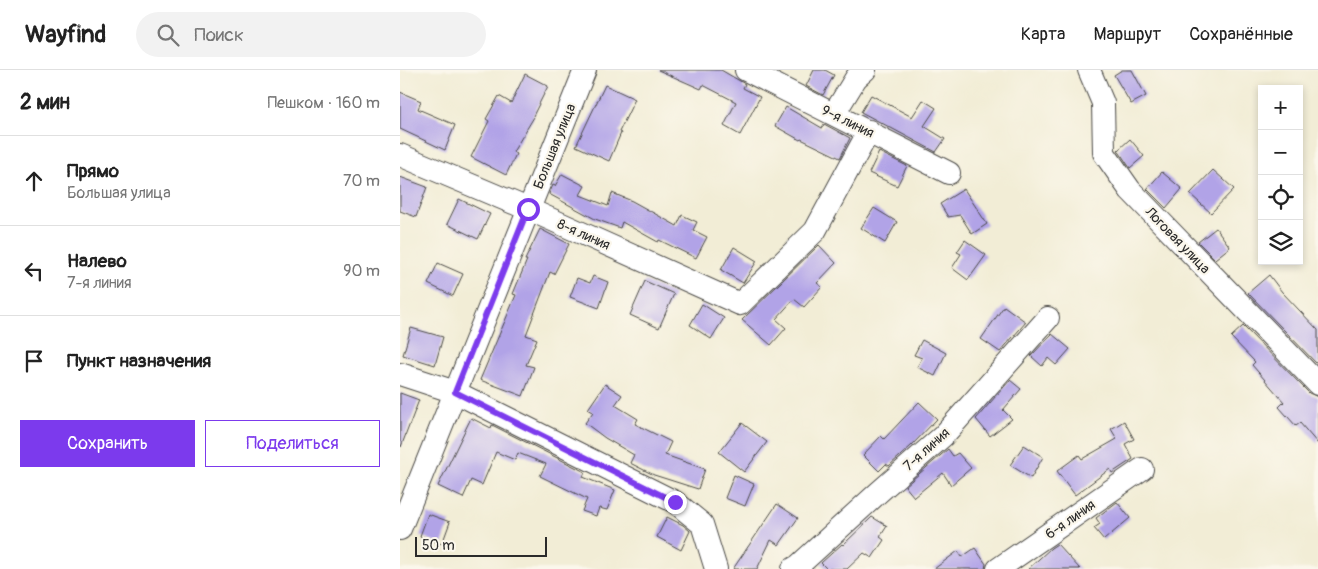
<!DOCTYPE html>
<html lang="ru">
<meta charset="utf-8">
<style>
:root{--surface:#fff;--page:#f2f2f2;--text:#222;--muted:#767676;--line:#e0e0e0;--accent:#7c3aed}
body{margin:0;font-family:Pangolin,sans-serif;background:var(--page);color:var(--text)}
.controls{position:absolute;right:15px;top:15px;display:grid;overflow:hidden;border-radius:0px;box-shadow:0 2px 8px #0003}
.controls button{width:45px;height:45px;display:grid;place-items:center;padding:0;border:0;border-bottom:1px solid var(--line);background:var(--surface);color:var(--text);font:25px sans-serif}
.scale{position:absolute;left:15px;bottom:12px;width:132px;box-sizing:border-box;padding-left:5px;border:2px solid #2b2b2b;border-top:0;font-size:14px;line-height:18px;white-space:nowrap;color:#2b2b2b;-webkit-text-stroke:4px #fbf7ec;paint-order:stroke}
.stop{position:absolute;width:15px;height:15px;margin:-11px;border:4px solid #7c3aed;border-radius:50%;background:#fff}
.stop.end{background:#7c3aed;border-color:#fff;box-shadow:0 1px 5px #0008}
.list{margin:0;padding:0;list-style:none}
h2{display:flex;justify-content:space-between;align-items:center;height:65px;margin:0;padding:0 20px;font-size:21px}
h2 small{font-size:16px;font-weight:400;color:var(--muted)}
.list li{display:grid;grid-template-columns:32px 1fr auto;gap:15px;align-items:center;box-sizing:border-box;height:90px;padding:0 20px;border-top:1px solid var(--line)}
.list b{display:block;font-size:19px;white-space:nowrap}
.list p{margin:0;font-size:16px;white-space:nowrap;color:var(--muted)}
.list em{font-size:16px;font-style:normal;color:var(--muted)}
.actions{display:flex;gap:10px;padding:15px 20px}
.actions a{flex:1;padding:11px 0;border:1px solid var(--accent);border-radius:0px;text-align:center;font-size:18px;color:var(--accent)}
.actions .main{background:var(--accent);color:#fff}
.icon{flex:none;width:28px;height:28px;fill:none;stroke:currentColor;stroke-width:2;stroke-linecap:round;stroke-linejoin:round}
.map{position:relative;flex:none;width:918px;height:499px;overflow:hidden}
header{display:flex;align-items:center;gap:30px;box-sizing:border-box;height:70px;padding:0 25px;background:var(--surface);border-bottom:1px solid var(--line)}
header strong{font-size:24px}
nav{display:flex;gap:28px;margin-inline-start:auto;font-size:18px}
.search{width:350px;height:45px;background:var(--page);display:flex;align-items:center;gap:12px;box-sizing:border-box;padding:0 18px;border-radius:28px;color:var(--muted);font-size:19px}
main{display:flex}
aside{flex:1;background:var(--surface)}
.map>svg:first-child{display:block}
.building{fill:#b1a3e7}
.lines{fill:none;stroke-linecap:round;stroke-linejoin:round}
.minor-casing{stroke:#494845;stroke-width:24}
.minor{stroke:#fff;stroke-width:22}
.route{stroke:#7c3aed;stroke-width:6}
.labels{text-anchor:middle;stroke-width:4.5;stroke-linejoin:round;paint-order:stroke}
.street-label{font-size:14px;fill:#2b2b2b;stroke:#fbf7ec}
</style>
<header>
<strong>Wayfind</strong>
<div class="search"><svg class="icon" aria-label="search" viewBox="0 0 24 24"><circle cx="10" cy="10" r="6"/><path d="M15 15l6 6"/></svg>Поиск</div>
<nav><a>Карта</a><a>Маршрут</a><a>Сохранённые</a></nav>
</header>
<main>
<aside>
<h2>2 мин<small>Пешком · 160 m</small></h2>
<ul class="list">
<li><svg class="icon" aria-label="ahead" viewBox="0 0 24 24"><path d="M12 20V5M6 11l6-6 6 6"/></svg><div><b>Прямо</b><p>Большая улица</p></div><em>70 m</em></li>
<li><svg class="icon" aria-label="left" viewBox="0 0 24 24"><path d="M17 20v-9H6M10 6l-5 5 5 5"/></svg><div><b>Налево</b><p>7-я линия</p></div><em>90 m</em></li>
<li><svg class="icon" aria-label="arrive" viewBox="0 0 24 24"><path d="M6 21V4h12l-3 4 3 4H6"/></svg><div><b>Пункт назначения</b></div></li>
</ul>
<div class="actions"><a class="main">Сохранить</a><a>Поделиться</a></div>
</aside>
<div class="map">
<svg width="918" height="499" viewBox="0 0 918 499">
<rect width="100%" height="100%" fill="#fbf7ec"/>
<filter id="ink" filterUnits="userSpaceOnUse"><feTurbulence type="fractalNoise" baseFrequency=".02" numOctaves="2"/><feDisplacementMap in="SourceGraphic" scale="10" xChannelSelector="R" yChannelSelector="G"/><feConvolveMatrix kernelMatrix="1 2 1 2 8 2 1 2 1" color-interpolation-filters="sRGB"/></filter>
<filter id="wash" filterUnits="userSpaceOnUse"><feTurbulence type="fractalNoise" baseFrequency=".0096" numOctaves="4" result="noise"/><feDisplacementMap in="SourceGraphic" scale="20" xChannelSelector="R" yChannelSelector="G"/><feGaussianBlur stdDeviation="1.12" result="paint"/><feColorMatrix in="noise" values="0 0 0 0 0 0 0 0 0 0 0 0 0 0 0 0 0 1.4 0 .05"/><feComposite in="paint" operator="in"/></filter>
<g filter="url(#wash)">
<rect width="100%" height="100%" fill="#f2edd6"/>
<g id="blocks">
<path class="building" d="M258 0H321L345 14 343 18 360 27 340 65 324 56 336 32 303 15 301 19Z
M414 0H425L434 5 423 25 406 16Z
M722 0H732L746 26 731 34 714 5Z
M125 4 148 16 133 46 134 47 113 82 116 84 106 105 71 87 89 51 86 49 99 26 111 33Z
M205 15 235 29 219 62 221 63 209 91 176 76Z
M0 22 21 31 18 39 55 55 45 80 0 59Z
M471 25 512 47 523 30 536 38 524 56 545 69 536 82 461 42Z
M386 37 422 58 424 54 450 68 440 88 401 69 400 70 375 56Z
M730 69 744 86 730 98 718 80Z
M479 82 507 96 497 116 469 103Z
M813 100 834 119 811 143 790 124Z
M762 102 782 119 766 138 747 119Z
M162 104 185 116 180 125 208 136 212 123 232 131 277 156 282 145 297 152 293 160 307 167 296 188 259 170 258 172 222 152 220 158 195 149 149 124 153 115 155 116Z
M0 107 27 117 16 147 0 141Z
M564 119 587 154 572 164 560 145 548 147 540 134Z
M59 129 90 144 78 169 47 154Z
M474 138 497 152 485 173 461 158Z
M816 158 830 177 815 189 798 172Z
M140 159 169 174 154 204 150 202 126 265 137 269 126 295 134 297 123 326 80 310 116 225 113 224 127 190H125Z
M565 170 586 185 568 210 552 198 561 184 557 182Z
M419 175 436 193 417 213 422 217 404 237 394 229 376 249 386 258 371 275 342 250Z
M334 177 357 191 343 213 321 200Z
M38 193 63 204 53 226 28 214Z
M869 205 882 222 918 260V295L848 223Z
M193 206 208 212 199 238 170 227 177 208 190 213Z
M245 211 274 224 259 258 230 245Z
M302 234 324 248 311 269 290 255Z
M604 236 626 252 600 282 581 269Z
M843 256 909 323 918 327V374L900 353 896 356 879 337 884 332 852 295 855 292 831 267Z
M11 258 43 267 35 295 3 285Z
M652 264 670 279 656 295 648 288 642 296 631 286Z
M522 270 546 283 535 306 517 297 522 288 514 285Z
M610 310 621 319 603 340 612 349 590 366 576 349Z
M205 314 222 325 215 335 238 349 235 354 271 372 265 385 305 399 298 419 254 405 230 393 234 385 205 368 185 353 193 342 188 339Z
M0 323 19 330 1 377 0 376Z
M519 332 537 349 511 376 489 396 486 394 479 401 463 385 481 366 484 369Z
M71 348 91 358 92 355 185 402 183 407 215 420 207 440 199 438 196 446 182 441 187 429 140 406 146 394 118 383 115 390 96 382 82 415 71 410 63 428 38 416Z
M724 351 734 369 725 374 733 389 712 403 710 399 675 425 657 401 679 385 682 389 717 369 711 359Z
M342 353 367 372 344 402 319 382Z
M624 375 643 387 631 408 610 395Z
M548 379 553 386 558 383 571 398 551 415 543 403 514 427 505 416Z
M334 405 354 414 345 436 325 428Z
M717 432 730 448 704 470 694 458 700 454 696 448Z
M377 434 398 448 379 475 371 470 357 499H333Z
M28 444 50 452 42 474 20 466Z
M267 447 283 455 290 461 281 480 257 467Z
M472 447 487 456 480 467 484 470 472 488 464 483 447 499H427L421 493 442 474 443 475Z
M657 474 680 499H628L651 478Z
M575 478 586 494 585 499H534L558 481 562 487Z"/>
</g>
</g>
<g filter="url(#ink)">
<use href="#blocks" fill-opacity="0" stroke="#494845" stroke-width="1"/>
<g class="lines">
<g class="minor-casing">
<path id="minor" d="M346 0 549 103
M689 0 703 33 704 83 730 120 918 314
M434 44 456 8 465 0
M0 85 128 139 340 234 415 161 469 61
M0 304 55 322 275 432 302 454 316 499
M0 459 185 0
M393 499 398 496 479 422 543 366 648 248
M598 499 742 399"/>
</g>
<use href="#minor" class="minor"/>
</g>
</g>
<g class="lines" filter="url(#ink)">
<path class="route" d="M128 139 55 322 275 432"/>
</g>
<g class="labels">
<g class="street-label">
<text transform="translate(448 51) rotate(26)" y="5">9-я линия</text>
<text transform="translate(154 76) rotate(-68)" y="5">Большая улица</text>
<text transform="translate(184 164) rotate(24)" y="5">8-я линия</text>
<text transform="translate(778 170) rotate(46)" y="5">Логовая улица</text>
<text transform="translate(526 379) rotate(-42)" y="5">7-я линия</text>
<text transform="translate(670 449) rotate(-35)" y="5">6-я линия</text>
</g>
</g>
</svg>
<div class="controls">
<button>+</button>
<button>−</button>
<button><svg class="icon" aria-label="locate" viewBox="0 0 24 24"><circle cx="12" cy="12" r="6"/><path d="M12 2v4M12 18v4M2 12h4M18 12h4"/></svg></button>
<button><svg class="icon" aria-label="layers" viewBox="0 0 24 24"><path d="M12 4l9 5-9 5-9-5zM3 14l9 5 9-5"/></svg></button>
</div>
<div class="scale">50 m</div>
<div class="stop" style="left:128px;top:139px"></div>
<div class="stop end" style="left:275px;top:432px"></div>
</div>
</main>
